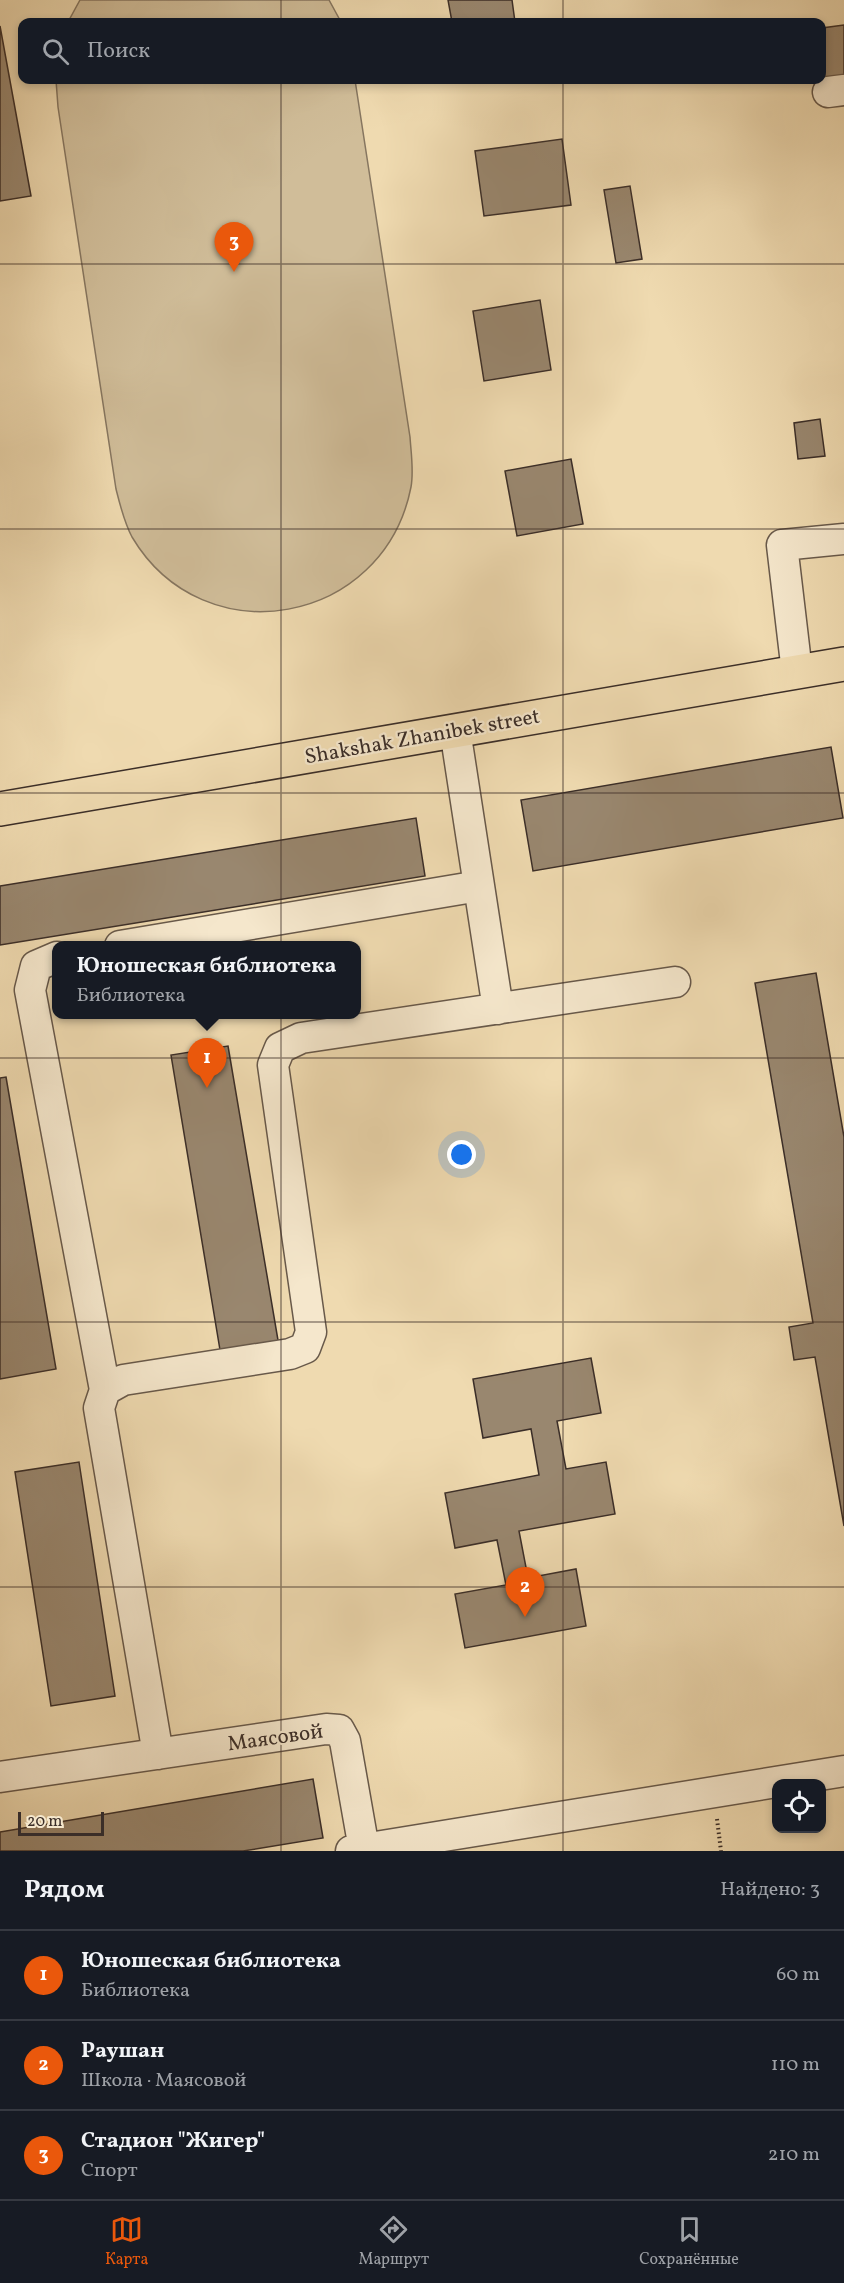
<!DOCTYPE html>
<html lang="ru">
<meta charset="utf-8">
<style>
:root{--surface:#171b24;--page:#20242c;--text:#f1f3f6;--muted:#9ea1a6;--line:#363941;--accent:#ea580c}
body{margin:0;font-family:Vollkorn,serif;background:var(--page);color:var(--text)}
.controls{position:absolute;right:18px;bottom:18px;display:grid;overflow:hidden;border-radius:12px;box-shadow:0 3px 9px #0003}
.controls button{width:54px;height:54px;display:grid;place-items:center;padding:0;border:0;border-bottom:2px solid var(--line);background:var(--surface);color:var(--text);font:30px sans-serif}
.scale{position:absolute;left:18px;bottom:15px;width:86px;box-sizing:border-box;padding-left:6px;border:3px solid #3b2e28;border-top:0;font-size:16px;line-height:21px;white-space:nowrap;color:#3b2e28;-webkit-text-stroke:4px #f5e7cc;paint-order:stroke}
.you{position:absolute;left:462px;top:1155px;width:21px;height:21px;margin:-15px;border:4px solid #fff;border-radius:50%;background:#1a73e8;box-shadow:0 0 0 9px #1a73e833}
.badge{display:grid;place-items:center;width:39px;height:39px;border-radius:50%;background:var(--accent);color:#fff;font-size:20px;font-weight:700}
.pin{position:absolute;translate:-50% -50px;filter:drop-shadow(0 2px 3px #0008)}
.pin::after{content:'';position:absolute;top:32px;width:21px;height:18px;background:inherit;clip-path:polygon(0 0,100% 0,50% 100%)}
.popup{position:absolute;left:52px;top:941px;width:309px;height:78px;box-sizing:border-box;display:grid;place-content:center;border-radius:12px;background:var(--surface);filter:drop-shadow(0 2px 4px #0005);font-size:20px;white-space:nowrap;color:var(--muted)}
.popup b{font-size:22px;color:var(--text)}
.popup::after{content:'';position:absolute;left:50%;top:100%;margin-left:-12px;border:12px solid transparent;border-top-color:var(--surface)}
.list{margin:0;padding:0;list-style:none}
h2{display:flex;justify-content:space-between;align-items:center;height:78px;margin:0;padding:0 24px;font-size:26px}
h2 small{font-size:20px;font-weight:400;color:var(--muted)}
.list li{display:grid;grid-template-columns:39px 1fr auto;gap:18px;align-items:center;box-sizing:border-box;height:90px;padding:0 24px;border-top:2px solid var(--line)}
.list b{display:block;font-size:22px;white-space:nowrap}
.list p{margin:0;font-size:20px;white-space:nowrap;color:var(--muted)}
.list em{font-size:20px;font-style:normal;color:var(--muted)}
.icon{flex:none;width:33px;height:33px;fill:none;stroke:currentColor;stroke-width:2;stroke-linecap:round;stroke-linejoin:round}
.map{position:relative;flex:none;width:844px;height:1851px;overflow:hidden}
.search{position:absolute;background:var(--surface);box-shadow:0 3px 9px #0003;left:18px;right:18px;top:18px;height:66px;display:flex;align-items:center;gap:15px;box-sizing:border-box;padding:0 21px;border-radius:12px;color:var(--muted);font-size:22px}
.sheet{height:348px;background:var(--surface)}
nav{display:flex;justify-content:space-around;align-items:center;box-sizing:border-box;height:84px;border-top:2px solid var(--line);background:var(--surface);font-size:16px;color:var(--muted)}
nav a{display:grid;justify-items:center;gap:3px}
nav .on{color:var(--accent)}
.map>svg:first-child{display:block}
.green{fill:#d0bd99;stroke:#867660;stroke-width:1.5}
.building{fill:#99876f;stroke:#3b2e28;stroke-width:1.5}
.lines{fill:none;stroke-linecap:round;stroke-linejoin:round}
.minor-casing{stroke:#68594a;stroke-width:33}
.major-casing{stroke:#3b2e28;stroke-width:36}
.path{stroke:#3b2e28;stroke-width:4;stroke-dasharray:1.5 3;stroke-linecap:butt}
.minor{stroke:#f5e7cc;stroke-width:30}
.major{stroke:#efdab0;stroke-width:33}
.grid{fill:none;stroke:#3b2e28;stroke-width:1.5;stroke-opacity:0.55}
.labels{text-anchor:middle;stroke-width:4.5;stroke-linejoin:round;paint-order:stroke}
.street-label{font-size:21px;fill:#3b2e28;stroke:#f5e7cc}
</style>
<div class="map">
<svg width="844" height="1851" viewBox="0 0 844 1851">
<rect width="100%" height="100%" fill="#efdab0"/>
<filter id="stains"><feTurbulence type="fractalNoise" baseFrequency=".00333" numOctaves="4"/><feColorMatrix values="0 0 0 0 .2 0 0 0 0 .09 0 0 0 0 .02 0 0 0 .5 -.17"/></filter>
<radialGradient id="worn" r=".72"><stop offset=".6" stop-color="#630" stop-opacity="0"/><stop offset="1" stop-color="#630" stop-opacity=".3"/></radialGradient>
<path class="green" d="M80 0H329L341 22H68Z
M56 80H355L410 437C411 453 414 471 411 487 384 625 204 658 132 537 124 522 120 505 116 489L58 107Z"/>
<path class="building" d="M448 0H512L515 22H452Z
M844 25V75L825 78 822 59V28Z
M0 26 31 196 0 201Z
M562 139 571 205 484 216 475 151Z
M630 186 642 259 616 263 604 190Z
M540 300 551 370 484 381 473 311Z
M820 419 825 456 798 459 794 423Z
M571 459 583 524 517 536 505 471Z
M831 747 843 818 533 871 521 800Z
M416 818 425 876 0 945V886Z
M816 973 844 1137V1526L815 1357 794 1360 789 1327 813 1323 755 983Z
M228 1046 280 1352 222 1362 171 1055Z
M6 1077 56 1369 0 1379V1078Z
M591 1358 601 1413 557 1421 566 1469 606 1462 615 1514 519 1531 528 1578 576 1569 586 1626 465 1648 455 1594 506 1585 497 1540 455 1548 445 1493 539 1475 531 1429 483 1438 473 1379Z
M79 1462 115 1696 51 1706 15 1472Z
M313 1779 323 1838 243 1851H0V1832Z"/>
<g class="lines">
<g class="minor-casing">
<path id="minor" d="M828 92 844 90
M797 672 782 545 844 539
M455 730 498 1009
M120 946 479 886
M57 957 36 966 30 990 105 1390
M158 1754 99 1408 105 1390 123 1380 290 1354 305 1348 311 1332 273 1065 280 1048 301 1038 675 982
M0 1777 326 1729 339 1730 345 1741 364 1849
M351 1851 844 1771"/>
</g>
<g class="major-casing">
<path id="major" d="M0 809 844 664"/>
</g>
<path class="path" d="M717 1819 721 1851"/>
<use href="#minor" class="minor"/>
<use href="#major" class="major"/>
</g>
<path class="grid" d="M281 0V22M563 0V22M281 80V1851M563 80V1851M0 264H844M0 529H844M0 793H844M0 1058H844M0 1322H844M0 1587H844"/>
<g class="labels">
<g class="street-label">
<text transform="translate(422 736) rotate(-10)" y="7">Shakshak Zhanibek street</text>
<text transform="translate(275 1737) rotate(-8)" y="7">Маясовой</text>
</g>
</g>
<rect width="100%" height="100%" filter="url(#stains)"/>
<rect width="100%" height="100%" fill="url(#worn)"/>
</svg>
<div class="controls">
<button><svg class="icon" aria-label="locate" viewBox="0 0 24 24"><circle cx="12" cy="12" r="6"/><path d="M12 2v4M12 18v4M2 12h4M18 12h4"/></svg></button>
</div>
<div class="scale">20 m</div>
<div class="you"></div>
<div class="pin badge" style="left:207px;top:1088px">1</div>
<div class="popup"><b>Юношеская библиотека</b>Библиотека</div>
<div class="pin badge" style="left:525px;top:1617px">2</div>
<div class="pin badge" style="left:234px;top:272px">3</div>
<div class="search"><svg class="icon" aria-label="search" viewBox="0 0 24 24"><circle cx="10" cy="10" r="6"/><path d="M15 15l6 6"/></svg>Поиск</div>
</div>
<section class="sheet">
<h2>Рядом<small>Найдено: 3</small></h2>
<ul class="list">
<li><span class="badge">1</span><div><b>Юношеская библиотека</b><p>Библиотека</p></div><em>60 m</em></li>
<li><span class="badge">2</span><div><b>Раушан</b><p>Школа · Маясовой</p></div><em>110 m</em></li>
<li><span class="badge">3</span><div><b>Стадион &quot;Жигер&quot;</b><p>Спорт</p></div><em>210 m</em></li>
</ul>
</section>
<nav>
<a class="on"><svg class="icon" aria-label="map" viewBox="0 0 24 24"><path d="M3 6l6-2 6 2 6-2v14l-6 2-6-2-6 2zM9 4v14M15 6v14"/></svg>Карта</a>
<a><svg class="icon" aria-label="directions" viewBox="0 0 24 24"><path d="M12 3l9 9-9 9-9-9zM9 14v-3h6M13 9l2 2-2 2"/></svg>Маршрут</a>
<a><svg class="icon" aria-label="saved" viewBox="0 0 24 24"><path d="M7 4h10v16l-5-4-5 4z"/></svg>Сохранённые</a>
</nav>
